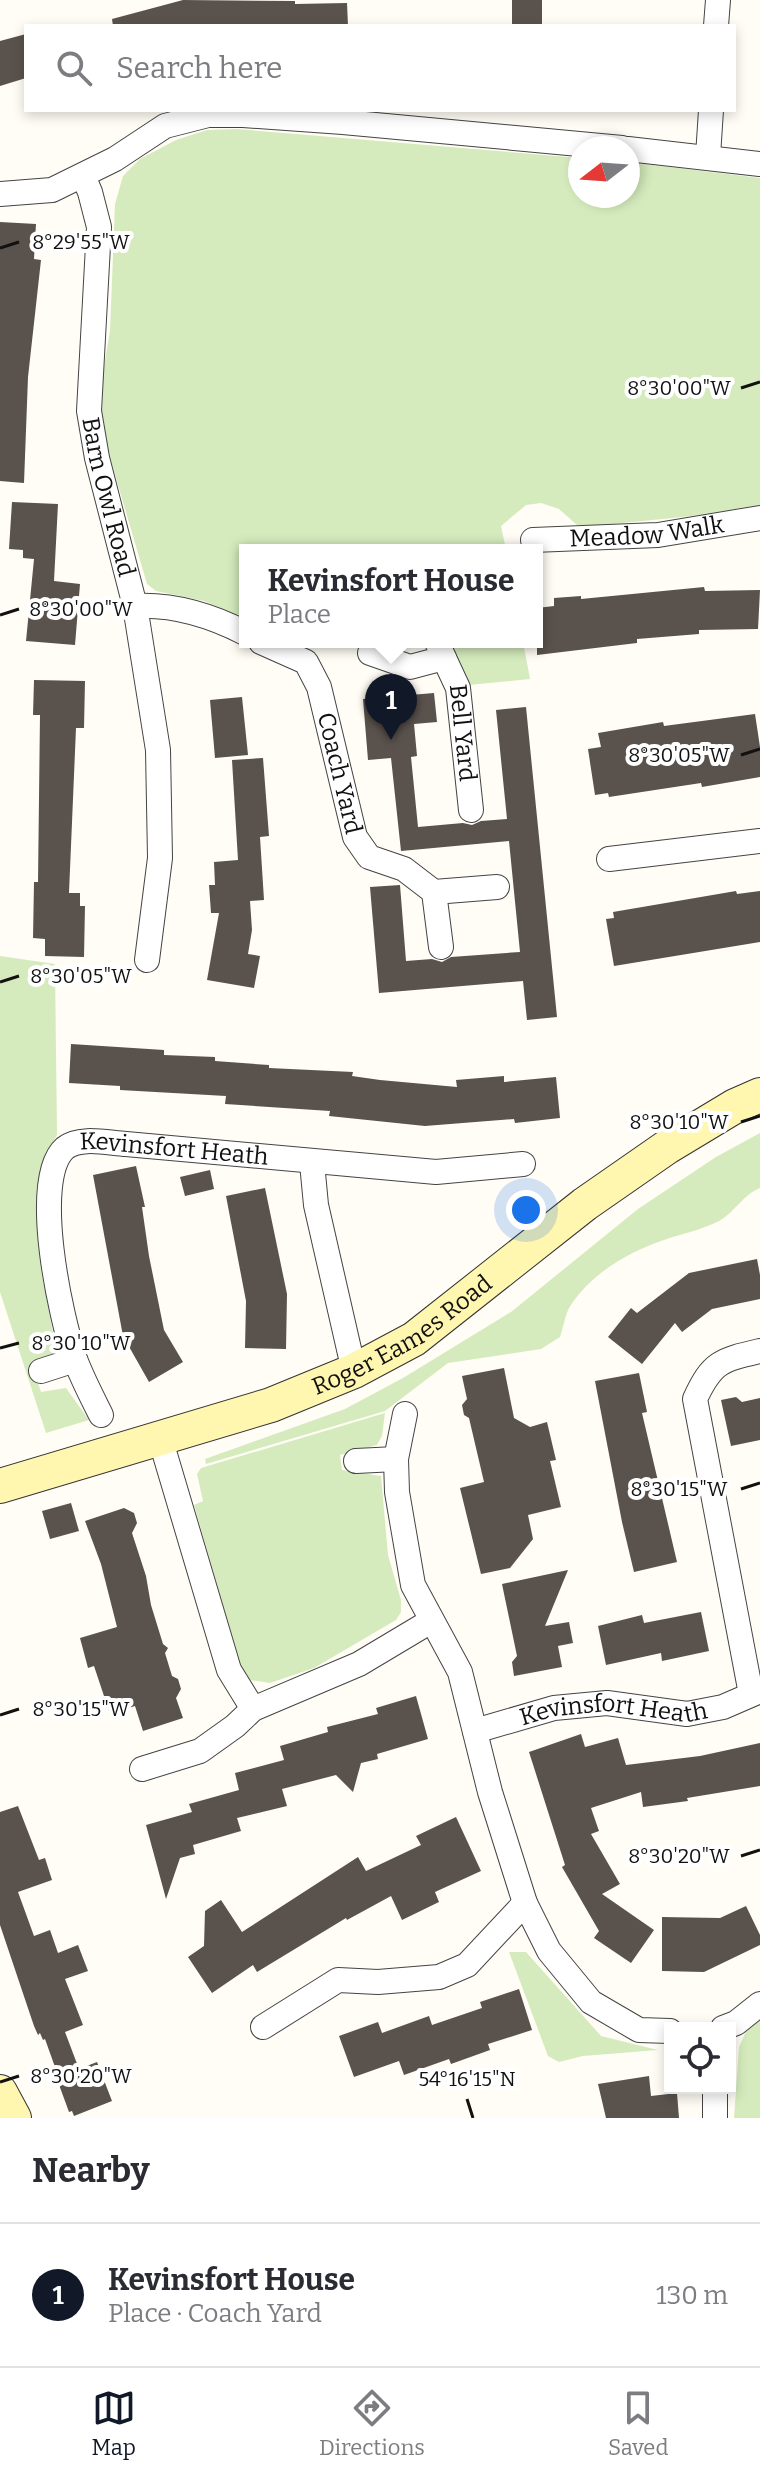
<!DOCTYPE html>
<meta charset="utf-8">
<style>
:root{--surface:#fff;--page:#f7f7f7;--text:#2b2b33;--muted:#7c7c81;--line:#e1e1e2;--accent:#111827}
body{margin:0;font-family:Bitter,serif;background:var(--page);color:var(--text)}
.controls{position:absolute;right:24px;bottom:24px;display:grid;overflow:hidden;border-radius:0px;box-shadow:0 4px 12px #0003}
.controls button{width:72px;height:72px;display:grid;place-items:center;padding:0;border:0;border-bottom:2px solid var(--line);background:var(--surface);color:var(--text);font:40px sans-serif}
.compass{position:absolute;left:568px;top:136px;width:72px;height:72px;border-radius:50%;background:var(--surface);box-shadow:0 4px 12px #0003;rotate:253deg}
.you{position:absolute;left:526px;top:1210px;width:28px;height:28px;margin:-20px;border:6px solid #fff;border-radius:50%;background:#1a73e8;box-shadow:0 0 0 12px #1a73e833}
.badge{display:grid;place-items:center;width:52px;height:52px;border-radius:50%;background:var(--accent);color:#fff;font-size:26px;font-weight:700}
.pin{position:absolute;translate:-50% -66px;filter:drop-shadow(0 2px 4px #0008)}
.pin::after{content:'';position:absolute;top:42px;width:28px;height:24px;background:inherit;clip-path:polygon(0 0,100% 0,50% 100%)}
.popup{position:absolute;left:239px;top:544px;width:304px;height:104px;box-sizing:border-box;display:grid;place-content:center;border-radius:0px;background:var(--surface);filter:drop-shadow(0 2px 6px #0005);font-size:26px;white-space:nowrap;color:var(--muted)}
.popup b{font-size:30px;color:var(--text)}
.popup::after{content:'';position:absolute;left:50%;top:100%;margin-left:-16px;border:16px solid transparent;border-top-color:var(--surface)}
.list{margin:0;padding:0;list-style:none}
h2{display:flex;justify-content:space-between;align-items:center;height:104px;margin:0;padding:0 32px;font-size:34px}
h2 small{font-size:26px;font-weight:400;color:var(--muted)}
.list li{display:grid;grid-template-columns:52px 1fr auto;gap:24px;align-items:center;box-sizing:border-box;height:144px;padding:0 32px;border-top:2px solid var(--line)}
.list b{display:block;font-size:30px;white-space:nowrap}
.list p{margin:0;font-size:26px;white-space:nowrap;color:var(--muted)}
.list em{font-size:26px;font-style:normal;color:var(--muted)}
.icon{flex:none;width:44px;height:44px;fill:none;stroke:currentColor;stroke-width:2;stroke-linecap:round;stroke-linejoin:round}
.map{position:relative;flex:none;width:760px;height:2118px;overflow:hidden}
.search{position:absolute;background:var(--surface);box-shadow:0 4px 12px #0003;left:24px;right:24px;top:24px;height:88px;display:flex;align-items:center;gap:20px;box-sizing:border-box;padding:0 28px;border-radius:0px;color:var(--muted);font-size:30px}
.sheet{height:248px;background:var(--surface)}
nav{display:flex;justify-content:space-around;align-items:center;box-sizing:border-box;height:112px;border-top:2px solid var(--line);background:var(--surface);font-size:22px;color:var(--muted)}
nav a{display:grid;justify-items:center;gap:4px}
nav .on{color:var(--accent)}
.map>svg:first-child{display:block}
.green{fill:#d5ebbd}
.building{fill:#5a524d}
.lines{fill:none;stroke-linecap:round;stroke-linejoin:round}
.minor-casing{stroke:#444;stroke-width:26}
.secondary-casing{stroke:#333;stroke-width:36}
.minor{stroke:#fff;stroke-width:24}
.secondary{stroke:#fff6b0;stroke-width:34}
.ticks{fill:none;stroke:#111;stroke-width:3}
.labels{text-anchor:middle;stroke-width:8;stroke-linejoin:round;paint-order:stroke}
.street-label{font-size:24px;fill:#111;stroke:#fff}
.ticks-label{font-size:20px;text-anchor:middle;fill:#111;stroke:#fff;stroke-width:8;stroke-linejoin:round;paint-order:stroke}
</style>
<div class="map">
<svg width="760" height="2118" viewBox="0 0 760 2118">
<rect width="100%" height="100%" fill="#fffdf5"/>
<path class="green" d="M237 129 580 158V196H628V162L760 178V505L692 516 593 526 577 525 559 509 541 503 526 505 501 526 506 550H245V613L236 615 204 601 156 591 147 584 108 451 102 412 103 372 110 331 115 204 123 176 140 159 176 140 207 130Z
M450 642H523L530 679 468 685Z
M0 956 55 964 57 1135 44 1158 38 1209 41 1269 57 1354 34 1371 41 1392 66 1388 89 1420 46 1433 0 1292Z
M760 1133V1188C742 1195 734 1214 717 1222 701 1230 681 1234 664 1240 628 1252 590 1274 569 1308 565 1316 563 1328 560 1337L541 1349 448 1363 385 1411 206 1464 205 1459 345 1409 403 1378 511 1312 638 1209 716 1157Z
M385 1413 382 1436 377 1445 340 1455 342 1470 381 1476 388 1555 401 1600V1612L396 1620 314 1668 270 1683 250 1680 241 1668 194 1505 203 1501 197 1474 201 1468Z
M509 1952H526L601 2036 658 2050 583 2056 559 2062 548 2056Z
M760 2016V2118H734L739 2047 747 2029Z"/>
<path class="building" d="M183 0 295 1V4L347 3 348 26H113L112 19Z
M512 0H542V26H512Z
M26 34V78L0 86V41Z
M0 222 36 224 34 259 41 260 28 377 24 483 0 481Z
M12 502 58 504 54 581 80 584 75 645 26 641 34 559 23 558V550L9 549Z
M704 587 705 591 760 590 758 629 699 630V634L637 639V643L537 655V608L554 606V598L581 596V599Z
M34 680 85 681 84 728H76L69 893H80V906H85L84 957 45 956V939L33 938 34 882H38L40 715H33Z
M434 693 437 722 414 724 417 756 411 757 418 827 463 823 472 825 481 821 507 819 496 710 526 707 557 1017 527 1020 523 981 379 993 370 887 400 885 406 961 432 959 442 962 451 957 520 952 509 841 401 851 391 758 368 760 363 699Z
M242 697 248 755 215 758 210 700Z
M755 714 760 747V777L702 787 701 783 609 797 608 793 595 795 588 749 601 747 598 733 663 722 664 726Z
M263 758 269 836 260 837 264 900 250 901 252 930 248 954 260 956 254 988 207 980 219 913H211L209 885H215L214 862 238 860 232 760Z
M736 891 737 894 760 891V942L614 966 606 919 614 918 613 912Z
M71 1044 164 1050V1055L215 1057V1061L269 1065V1068L353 1072 352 1076 380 1080 457 1087 456 1080 504 1076V1082L556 1077 560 1118 515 1123 514 1119 425 1126 329 1116 330 1111 225 1104 226 1096 120 1090V1086L69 1083Z
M136 1166 145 1207H142L149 1256 164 1330 183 1362 149 1382 123 1336 93 1175Z
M210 1170 214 1189 185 1196 180 1177Z
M265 1188 287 1294 286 1349 245 1348 246 1301 226 1196Z
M757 1259 760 1275V1299L712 1309 682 1332 675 1323 642 1364 608 1337 631 1308 637 1313 689 1273Z
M504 1368 514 1418 530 1427 547 1422 556 1460 550 1461 561 1507 528 1515 533 1539 510 1568 481 1574 460 1488 484 1482 469 1418 464 1415 462 1405 467 1399 462 1376Z
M639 1373 647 1412 642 1413 677 1562 634 1572 622 1522 595 1381Z
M736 1397 742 1402 760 1398V1440L731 1446 721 1400Z
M71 1503 79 1531 50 1539 42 1511Z
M124 1508 134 1513 137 1523 132 1533 146 1576 151 1605 163 1644 168 1648 165 1653 172 1676 178 1679 181 1689 176 1698 183 1718 143 1731 135 1706 110 1714 94 1666 88 1668 80 1638 117 1627 101 1564 85 1521Z
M568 1570 545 1626 569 1622 573 1643 558 1646 562 1667 514 1676 512 1662 517 1656 502 1584Z
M701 1612 709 1651 662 1661 661 1653 606 1665 598 1626 642 1615 644 1623Z
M416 1696 428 1739 377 1754 378 1759 361 1763 353 1792 336 1775 282 1789 287 1806 237 1818 241 1831 193 1845 195 1854 180 1858 166 1899 146 1825 192 1812 189 1804 239 1790 235 1773 284 1760 280 1746 328 1732 327 1727 378 1714 376 1708Z
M581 1734 585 1747 618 1738 626 1765 700 1756 760 1743V1786L687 1798 688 1801 643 1807 641 1792 591 1808 599 1831 591 1834 620 1884 602 1894 654 1930 631 1963 594 1938 599 1931 562 1867 565 1865 529 1752Z
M18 1806 39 1860 45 1858 52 1880 18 1892 34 1936 50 1930 58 1953 78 1945 88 1971 65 1979 83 2025 65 2032 79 2069 97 2062 112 2101 74 2116 72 2111 69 2112 58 2082 60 2081 45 2039 43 2040 40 2033 38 2035 34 2026 0 1925V1812Z
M456 1817 481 1871 435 1892 439 1902 402 1920 391 1896 347 1920 346 1918 257 1972 253 1965 212 1993 188 1957 204 1946 205 1911 221 1900 242 1932 358 1857 366 1871 421 1845 416 1836Z
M746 1906 760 1935V1945L704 1972 662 1971V1917L720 1918Z
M519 1989 532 2030 488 2044 490 2050 451 2064 449 2059 404 2075 399 2061 354 2077 339 2036 378 2022 382 2033 429 2016 432 2025 482 2008 480 2002Z
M649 2076 651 2096 677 2093 679 2118H606L598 2084Z"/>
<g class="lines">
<g class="minor-casing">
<g id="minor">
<path d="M716 26 718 0"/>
<path d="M628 149 760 164"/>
<path d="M708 156 711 110"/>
<path id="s1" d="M83 176 90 192 99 227 89 411 97 458 135 606 158 750 160 858 147 960"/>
<path d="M0 194 52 190 115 159 165 126 208 115H243L343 122 622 148"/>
<path id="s2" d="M533 540 658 535 760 518"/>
<path d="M135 606C174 604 210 615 245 633"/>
<path id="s3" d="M261 642 306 662 319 687 355 837 369 857 404 869 434 892 497 887"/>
<path d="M370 653 410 667 444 658 437 642"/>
<path id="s4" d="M444 658 458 688 471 810"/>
<path d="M609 859 760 841"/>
<path d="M434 892 441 947"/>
<path d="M312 1163 316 1205 354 1371"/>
<path d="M41 1371 75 1360"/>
<path d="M405 1414 396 1459 397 1492 413 1585 460 1672 490 1792 525 1903 549 1951 591 2002 639 2030 670 2031"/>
<path id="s5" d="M101 1415C92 1397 82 1378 75 1359 61 1318 30 1179 65 1148 80 1136 108 1143 126 1144L436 1172 523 1164"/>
<path d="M160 1438 229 1670 253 1709"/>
<path d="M356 1461 396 1459"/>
<path d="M751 1694 695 1399C712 1362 721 1360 760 1351"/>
<path id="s6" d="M475 1731 554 1708 607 1703 687 1714 723 1707 760 1691"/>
<path d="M142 1769 200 1751 235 1726 253 1709 359 1664 431 1621"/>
<path d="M263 2027 338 1980 378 1982 439 1977 467 1965 525 1903"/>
<path d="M723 2028 736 2023 760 2004"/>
<path d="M715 2118V2088"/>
</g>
</g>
<g class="secondary-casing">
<g id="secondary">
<path id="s7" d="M0 1486 271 1405 354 1371 414 1339 585 1204 667 1147 735 1106 760 1095"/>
<path d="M0 2092 14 2118"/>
</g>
</g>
<use href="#minor" class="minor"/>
<use href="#secondary" class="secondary"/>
</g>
<path class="ticks" d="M0 248 19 242M741 388 760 382M0 615 19 609M741 755 760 749M0 982 19 976M741 1122 760 1116M0 1348 19 1343M741 1489 760 1483M0 1715 19 1709M741 1856 760 1850M0 2082 19 2076M467 2099 473 2118"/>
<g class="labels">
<g class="street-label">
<text dy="8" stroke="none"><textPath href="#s1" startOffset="326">Barn Owl Road</textPath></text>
<text dy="8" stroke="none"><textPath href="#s2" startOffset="114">Meadow Walk</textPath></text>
<text dy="8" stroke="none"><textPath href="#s4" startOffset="78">Bell Yard</textPath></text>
<text dy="8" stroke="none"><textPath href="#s3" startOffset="166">Coach Yard</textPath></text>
<text dy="8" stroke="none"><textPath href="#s5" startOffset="390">Kevinsfort Heath</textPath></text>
<text dy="8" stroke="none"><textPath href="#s7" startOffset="432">Roger Eames Road</textPath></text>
<text dy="8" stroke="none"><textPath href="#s6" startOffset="142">Kevinsfort Heath</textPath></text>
</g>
</g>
<g class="ticks-label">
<text x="81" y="249">8°29'55"W</text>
<text x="679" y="395">8°30'00"W</text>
<text x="81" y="616">8°30'00"W</text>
<text x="679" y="762">8°30'05"W</text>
<text x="81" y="983">8°30'05"W</text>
<text x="679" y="1129">8°30'10"W</text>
<text x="81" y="1350">8°30'10"W</text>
<text x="679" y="1496">8°30'15"W</text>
<text x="81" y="1716">8°30'15"W</text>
<text x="679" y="1863">8°30'20"W</text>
<text x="81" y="2083">8°30'20"W</text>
<text x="467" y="2086">54°16'15"N</text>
</g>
</svg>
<div class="controls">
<button><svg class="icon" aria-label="locate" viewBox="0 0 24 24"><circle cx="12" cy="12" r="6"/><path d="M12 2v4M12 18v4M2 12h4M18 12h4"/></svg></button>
</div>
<svg class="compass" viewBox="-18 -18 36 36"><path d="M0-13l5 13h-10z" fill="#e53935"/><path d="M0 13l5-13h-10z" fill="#7c7c81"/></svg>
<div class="you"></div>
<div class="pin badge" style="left:391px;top:740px">1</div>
<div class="popup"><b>Kevinsfort House</b>Place</div>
<div class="search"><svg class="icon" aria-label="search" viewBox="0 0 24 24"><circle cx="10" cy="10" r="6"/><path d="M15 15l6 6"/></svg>Search here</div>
</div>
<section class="sheet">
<h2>Nearby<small></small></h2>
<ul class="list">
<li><span class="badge">1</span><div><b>Kevinsfort House</b><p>Place · Coach Yard</p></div><em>130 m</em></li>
</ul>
</section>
<nav>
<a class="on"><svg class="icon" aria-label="map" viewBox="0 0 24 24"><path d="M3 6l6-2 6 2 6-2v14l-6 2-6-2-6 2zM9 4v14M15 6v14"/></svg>Map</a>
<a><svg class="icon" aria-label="directions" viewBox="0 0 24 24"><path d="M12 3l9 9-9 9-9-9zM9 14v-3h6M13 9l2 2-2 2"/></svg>Directions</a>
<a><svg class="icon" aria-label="saved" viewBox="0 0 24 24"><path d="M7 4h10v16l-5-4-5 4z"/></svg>Saved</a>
</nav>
